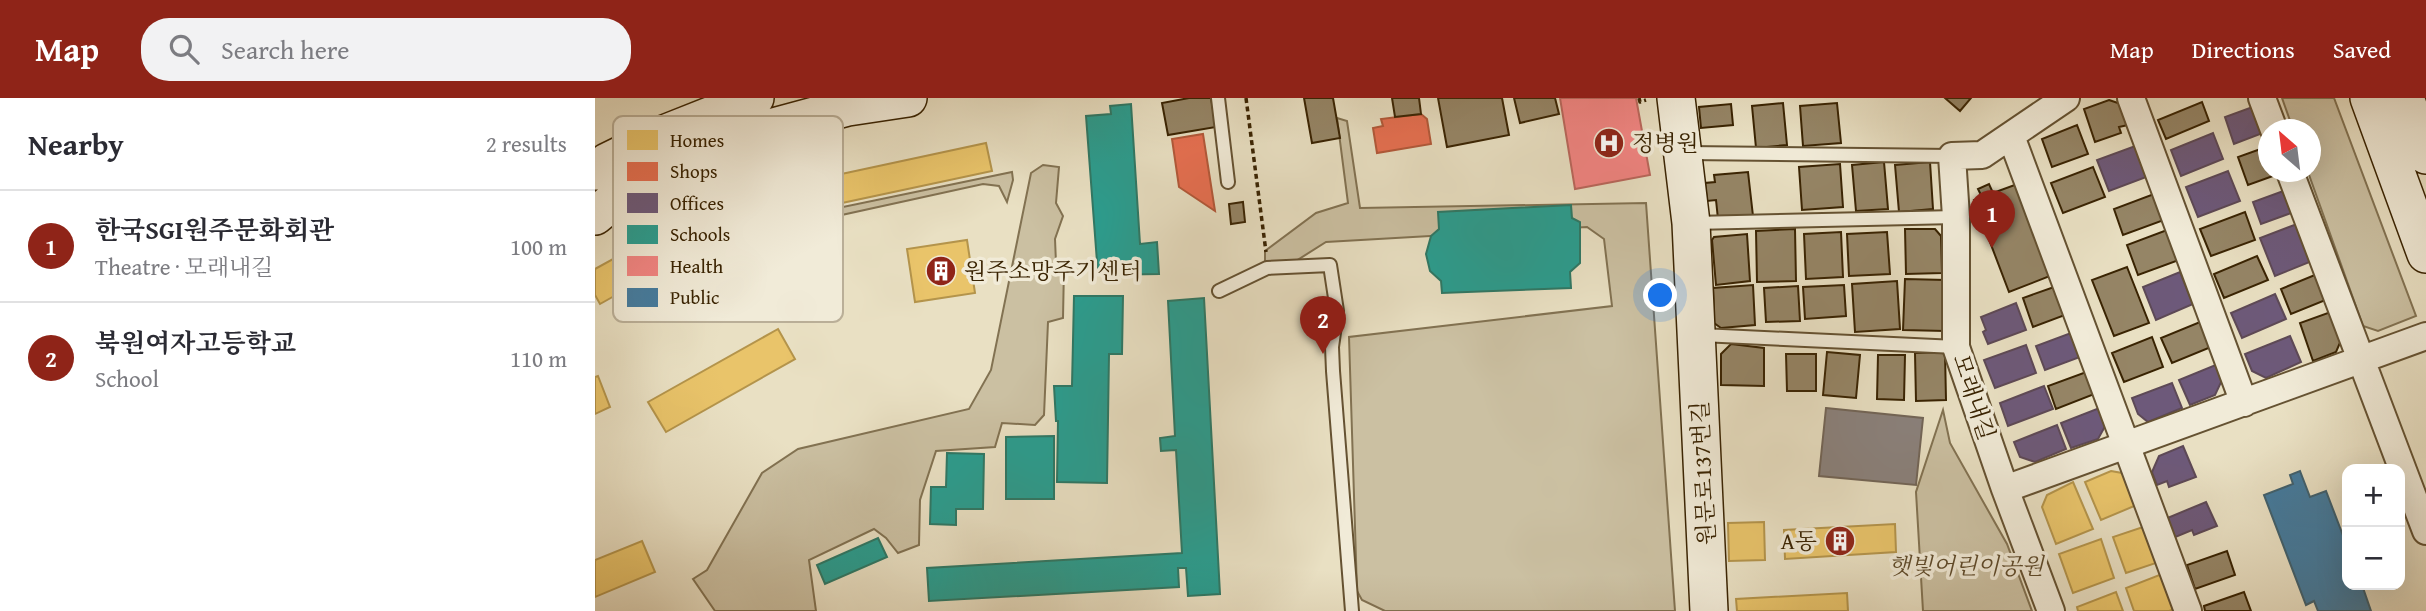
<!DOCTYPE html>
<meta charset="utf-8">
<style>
:root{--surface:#fff;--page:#f2f2f3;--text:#2b2b33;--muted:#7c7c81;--line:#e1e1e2;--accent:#8f2418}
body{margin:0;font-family:"Gentium Book Plus","Noto Serif KR",serif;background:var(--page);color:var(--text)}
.controls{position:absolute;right:21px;bottom:21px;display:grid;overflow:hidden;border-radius:14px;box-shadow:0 7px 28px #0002}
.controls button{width:63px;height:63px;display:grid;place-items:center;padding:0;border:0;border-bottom:2px solid var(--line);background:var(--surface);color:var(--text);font:35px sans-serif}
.compass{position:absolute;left:1663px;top:21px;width:63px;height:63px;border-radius:50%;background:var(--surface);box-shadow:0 7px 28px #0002;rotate:332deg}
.you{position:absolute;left:1066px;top:198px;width:24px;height:24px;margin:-18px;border:5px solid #fff;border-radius:50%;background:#1a73e8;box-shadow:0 0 0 10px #1a73e833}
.badge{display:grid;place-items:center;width:46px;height:46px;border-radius:50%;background:var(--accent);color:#fff;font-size:23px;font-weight:700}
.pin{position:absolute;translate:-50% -58px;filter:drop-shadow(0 2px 4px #0008)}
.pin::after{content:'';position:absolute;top:37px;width:24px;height:21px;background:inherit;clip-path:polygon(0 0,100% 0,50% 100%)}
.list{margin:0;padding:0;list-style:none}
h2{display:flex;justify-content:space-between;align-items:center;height:91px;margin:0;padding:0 28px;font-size:30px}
h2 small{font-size:23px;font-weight:400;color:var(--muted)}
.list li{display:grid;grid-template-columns:46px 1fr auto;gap:21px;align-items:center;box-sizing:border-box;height:112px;padding:0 28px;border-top:2px solid var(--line)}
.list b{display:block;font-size:26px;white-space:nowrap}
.list p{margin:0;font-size:23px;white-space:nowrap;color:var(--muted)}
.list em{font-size:23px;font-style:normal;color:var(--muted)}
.icon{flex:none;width:38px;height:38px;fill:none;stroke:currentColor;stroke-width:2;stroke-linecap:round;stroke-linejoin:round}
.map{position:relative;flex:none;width:1831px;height:513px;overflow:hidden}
header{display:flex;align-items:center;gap:42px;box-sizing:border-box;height:98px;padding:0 35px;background:var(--accent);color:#fff}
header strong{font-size:33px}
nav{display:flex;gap:38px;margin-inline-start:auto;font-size:24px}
.search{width:490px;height:63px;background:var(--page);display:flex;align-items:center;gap:18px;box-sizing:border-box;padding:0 24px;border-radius:28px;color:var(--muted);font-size:26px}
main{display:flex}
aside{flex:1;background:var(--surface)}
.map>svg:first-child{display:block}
.green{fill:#cbc0a2;stroke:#827252;stroke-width:2}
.homes{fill:#e9c46a;stroke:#b4944b;stroke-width:2}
.shops{fill:#e76f51;stroke:#b35839;stroke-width:2}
.offices{fill:#6d597a;stroke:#5d4956;stroke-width:2}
.schools{fill:#2a9d8f;stroke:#2e7865;stroke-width:2}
.health{fill:#f28482;stroke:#ba675c;stroke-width:2}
.public{fill:#457b9d;stroke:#41616e;stroke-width:2}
.industry{fill:#8a817c;stroke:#726557;stroke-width:2}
.building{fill:#958566;stroke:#392302;stroke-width:2}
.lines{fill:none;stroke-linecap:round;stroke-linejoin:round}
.lane-casing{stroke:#655232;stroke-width:16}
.street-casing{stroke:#655232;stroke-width:30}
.secondary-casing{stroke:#392302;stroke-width:40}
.path{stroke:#392302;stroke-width:3.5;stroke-dasharray:5 3.5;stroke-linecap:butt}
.lane{stroke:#f1ebd8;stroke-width:12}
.street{stroke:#f1ebd8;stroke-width:26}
.secondary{stroke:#f1ebd8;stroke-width:37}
.labels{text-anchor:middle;stroke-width:7;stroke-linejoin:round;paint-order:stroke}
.poi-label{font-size:23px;fill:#392302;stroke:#f1ebd8;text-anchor:start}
.street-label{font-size:23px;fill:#392302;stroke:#f1ebd8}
.park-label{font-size:23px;font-style:italic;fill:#5e4a2a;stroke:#f1ebd8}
.key{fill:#f1ebd8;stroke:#baaf98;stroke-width:2}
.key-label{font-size:19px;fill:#392302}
</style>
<header>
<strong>Map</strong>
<div class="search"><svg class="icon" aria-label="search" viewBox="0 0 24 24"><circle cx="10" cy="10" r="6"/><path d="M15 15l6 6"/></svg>Search here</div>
<nav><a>Map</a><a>Directions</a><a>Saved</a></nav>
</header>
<main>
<aside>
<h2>Nearby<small>2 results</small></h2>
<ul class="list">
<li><span class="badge">1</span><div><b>한국SGI원주문화회관</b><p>Theatre · 모래내길</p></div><em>100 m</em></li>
<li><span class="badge">2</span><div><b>북원여자고등학교</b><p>School</p></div><em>110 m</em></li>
</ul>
</aside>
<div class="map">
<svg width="1831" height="513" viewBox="0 0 1831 513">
<rect width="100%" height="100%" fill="#e9e0c3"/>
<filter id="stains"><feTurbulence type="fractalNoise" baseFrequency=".00286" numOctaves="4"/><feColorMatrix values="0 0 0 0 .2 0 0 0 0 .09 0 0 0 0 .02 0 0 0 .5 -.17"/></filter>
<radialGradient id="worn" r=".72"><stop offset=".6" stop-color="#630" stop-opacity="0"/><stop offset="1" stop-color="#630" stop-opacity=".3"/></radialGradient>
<path class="green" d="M1687 0H1739L1821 218 1783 233 1768 228 1713 74H1716V32L1698 31Z
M742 20 752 23 765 110 1051 105 1080 513H790L767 502 762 493 754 239 1017 208 1009 141 992 129 731 144 685 173 670 174V153L721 115 753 105Z
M448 67 464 69 461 105 468 118 460 141 461 165 469 169 468 220 453 224 449 317 440 327 407 325 400 349 341 353 325 402 324 447 303 455 291 440 279 431 214 462 221 513H120L98 481 112 472 167 375 203 351 374 311 396 272 436 75Z
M417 74 418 82 412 104 404 88 388 86 169 134 166 126Z
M1348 312 1355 345 1412 446 1437 513H1328L1321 394Z"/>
<path class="homes" d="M391 45 397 73 172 121 167 93Z
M76 129 92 157 5 206 0 197V171Z
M372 142 380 195 320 204 312 151Z
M183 231 200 261 71 334 53 304Z
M3 278 15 309 0 316V279Z
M1516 373 1527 375 1534 383 1544 406 1506 422 1490 384Z
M1478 384 1498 431 1461 446 1447 409 1452 397Z
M1169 424 1170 462 1134 463 1133 425Z
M1300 426 1301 454 1190 461 1189 432Z
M1551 428 1564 464 1531 475 1518 439Z
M1506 441 1519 480 1478 495 1464 456Z
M47 443 60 474 0 499V462Z
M1567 476 1580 511 1574 513H1539L1531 490Z
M1521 494 1528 513H1483L1482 509Z
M1252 495 1253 513H1142L1141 501Z"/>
<path class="shops" d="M826 16 832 21 836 46 782 55 778 30 788 28 786 21Z
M608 36 620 113 584 89 577 41Z"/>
<path class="offices" d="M1663 7 1673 33 1639 46 1630 19Z
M1618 35 1628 61 1586 78 1576 52Z
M1543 47 1554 78 1514 93 1502 62Z
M1633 73 1645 103 1603 119 1591 89Z
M1691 92 1699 114 1666 126 1658 104Z
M1702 126 1717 163 1680 178 1665 140Z
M1585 174 1598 206 1561 222 1548 189Z
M1680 196 1691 221 1647 240 1636 215Z
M1421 205 1431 232 1393 246 1388 234 1391 232 1386 219Z
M1476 235 1485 259 1450 272 1441 248Z
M1695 238 1706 264 1671 280 1657 273 1650 256Z
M1431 247 1441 275 1400 290 1389 262Z
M1623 266 1628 280 1620 297 1595 307 1584 282Z
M1577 285 1587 310 1553 324 1543 316 1537 300Z
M1449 288 1458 311 1413 328 1405 305Z
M1507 309 1513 323 1503 341 1476 350 1466 325Z
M1462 327 1471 351 1440 364 1425 359 1419 344Z
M1588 348 1601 379 1574 389 1572 383 1562 387 1557 374 1564 358Z
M1611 404 1622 428 1599 437 1597 432 1578 440 1570 421Z"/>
<path class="schools" d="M536 6 545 146 562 144 564 176 503 177 491 18 516 16 515 8Z
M976 107 977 120 985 124V165L975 174 976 190 847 195 846 183 835 173 831 156 836 138 844 131 843 114Z
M479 198H528L527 256H514L512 385 462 384 463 323H461L459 288H477Z
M609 200 625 496 593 498 591 470H583L584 489 334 503 332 470 587 455 581 352 566 353 565 340 580 338 573 203Z
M459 338V401H411V339Z
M352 355 389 356 388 411H361V427L335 426 336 389H351Z
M283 440 292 459 230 486 222 467Z"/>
<path class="health" d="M965 0H1041L1055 77 980 91Z"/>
<path class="public" d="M1705 373 1715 399 1731 393 1752 448V487H1767L1776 513H1723L1719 503 1711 507 1669 397 1698 386 1695 377Z"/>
<path class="industry" d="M1231 310 1328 320 1321 387 1224 378Z"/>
<path class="building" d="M594 0H616L621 29 573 37 567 5Z
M709 0H738L745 40 717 45Z
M797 0H824L826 16 800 19Z
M843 0H907L914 37 852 49Z
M919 0H960L964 16 925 25Z
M1350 0H1376L1365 13Z
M1514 2 1526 6 1533 27 1524 29 1526 35 1500 44 1489 11Z
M1607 4 1614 23 1571 41 1563 22Z
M1188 5 1192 47 1161 50 1157 8Z
M1242 5 1246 45 1208 48 1205 8Z
M1136 6 1138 27 1106 30 1104 9Z
M1482 27 1493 56 1457 69 1447 41Z
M1674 48V74H1689L1653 87 1643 59Z
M1289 64 1293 111 1261 113 1257 67Z
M1335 64 1338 111 1304 114 1300 67Z
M1245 66 1248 109 1207 112 1204 69Z
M1498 69 1510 99 1468 115 1456 85Z
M1153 74 1158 118 1123 121 1121 102 1112 103 1110 85 1120 84 1119 77Z
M1425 85 1455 178 1414 194 1379 102 1387 99 1383 91 1394 86 1398 95Z
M1559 96 1569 122 1528 137 1519 111Z
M648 104 650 124 636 126 634 106Z
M1650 114 1660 142 1616 158 1605 131Z
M1200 131 1201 183 1162 184 1161 133Z
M1310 131H1340L1346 138 1347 175 1311 176Z
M1572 132 1584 162 1543 177 1532 147Z
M1246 134 1248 179 1211 181 1209 136Z
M1292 134 1295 176 1254 178 1252 136Z
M1152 136 1155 183 1121 187 1117 142 1119 139Z
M1662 158 1673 182 1629 200 1619 176Z
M1532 169 1554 225 1519 238 1497 182Z
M1727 174 1738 199 1696 216 1686 191Z
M1310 181 1351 182 1350 233 1308 232Z
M1302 183 1305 231 1260 234 1257 186Z
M1158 187 1160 227 1126 230 1119 225 1118 190Z
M1249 187 1251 218 1210 221 1208 189Z
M1203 188 1205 223 1171 224 1169 190Z
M1459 189 1470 217 1438 229 1428 200Z
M1744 211 1751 231 1741 254 1718 263 1705 225Z
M1605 224 1616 249 1577 265 1566 240Z
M1557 239 1568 269 1529 284 1517 255Z
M1136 246 1169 250V288L1126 287V256Z
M1232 254 1265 257 1261 300 1228 297Z
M1350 254 1351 302 1321 303 1320 255Z
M1191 256H1221V293H1192Z
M1283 257H1310L1309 302 1282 301Z
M1494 273 1502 295 1461 311 1453 288Z
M1632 453 1640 477 1600 491 1592 467Z
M1649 494 1656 513H1610L1609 508Z"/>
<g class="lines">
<g class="lane-casing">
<path id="lane" d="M623 0 633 84
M1092 55 1357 58
M1099 125 1361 119
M624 193 672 170 735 167 742 213 737 249 738 273 757 513
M1106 237 1361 249"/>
</g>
<g class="street-casing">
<path id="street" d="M1536 0 1649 305
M1667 0 1679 32
M1416 38 1593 513
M1695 74 1831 433
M1410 391 1831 238
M1456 513 1410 391 1361 249V119L1357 58 1387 57 1471 0"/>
</g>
<g class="secondary-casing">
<path id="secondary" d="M1081 0 1096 125 1114 513
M1774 0 1831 156
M1810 0 1831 57
M0 73 12 64 69 36 160 0
M0 118 34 90 118 49 182 28 253 9 313 0"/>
</g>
<path class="path" d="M651 0 671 154
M1044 0 1045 4 1051 2"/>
<use href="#lane" class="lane"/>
<use href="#street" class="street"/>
<use href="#secondary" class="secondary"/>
</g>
<defs>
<g id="hospital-disc" transform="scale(1.575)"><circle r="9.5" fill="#8f2418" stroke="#f1ebd8"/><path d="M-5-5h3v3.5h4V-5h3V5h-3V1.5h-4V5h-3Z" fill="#fff"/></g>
<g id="building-disc" transform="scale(1.575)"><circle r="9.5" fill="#8f2418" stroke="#f1ebd8"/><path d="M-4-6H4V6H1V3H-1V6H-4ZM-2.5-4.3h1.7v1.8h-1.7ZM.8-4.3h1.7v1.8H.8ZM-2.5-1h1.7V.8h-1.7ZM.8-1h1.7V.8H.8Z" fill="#fff"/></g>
</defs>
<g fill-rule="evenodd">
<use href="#hospital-disc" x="1014" y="45"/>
<use href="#building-disc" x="346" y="173"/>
<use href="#building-disc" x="1245" y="443"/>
</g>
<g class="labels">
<g class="poi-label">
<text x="1037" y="53">정병원</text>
<text x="369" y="181">원주소망주기센터</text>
<text x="1222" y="451" text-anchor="end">A동</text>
</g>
<g class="street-label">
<text transform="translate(1379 299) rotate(72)" y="8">모래내길</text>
<text transform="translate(1108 375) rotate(-93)" y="8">원문로137번길</text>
</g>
<g class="park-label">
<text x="1371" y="476">햇빛어린이공원</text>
</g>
</g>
<rect x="18" y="18" width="230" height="206" rx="10" class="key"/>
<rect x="32" y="32" width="31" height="20" fill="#e9c46a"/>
<rect x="32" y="64" width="31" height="19" fill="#e76f51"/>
<rect x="32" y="95" width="31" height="20" fill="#6d597a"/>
<rect x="32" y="127" width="31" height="19" fill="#2a9d8f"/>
<rect x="32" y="158" width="31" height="20" fill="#f28482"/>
<rect x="32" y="190" width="31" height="19" fill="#457b9d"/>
<g class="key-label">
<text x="75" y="49">Homes</text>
<text x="75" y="80">Shops</text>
<text x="75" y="112">Offices</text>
<text x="75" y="143">Schools</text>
<text x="75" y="175">Health</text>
<text x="75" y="206">Public</text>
</g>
<rect width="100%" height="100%" filter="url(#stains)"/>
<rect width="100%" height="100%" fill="url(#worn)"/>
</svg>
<div class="controls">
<button>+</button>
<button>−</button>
</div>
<svg class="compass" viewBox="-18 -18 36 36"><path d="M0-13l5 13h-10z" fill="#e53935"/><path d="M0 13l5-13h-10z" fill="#7c7c81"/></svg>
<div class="you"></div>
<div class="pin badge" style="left:1397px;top:150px">1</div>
<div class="pin badge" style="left:728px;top:256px">2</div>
</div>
</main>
